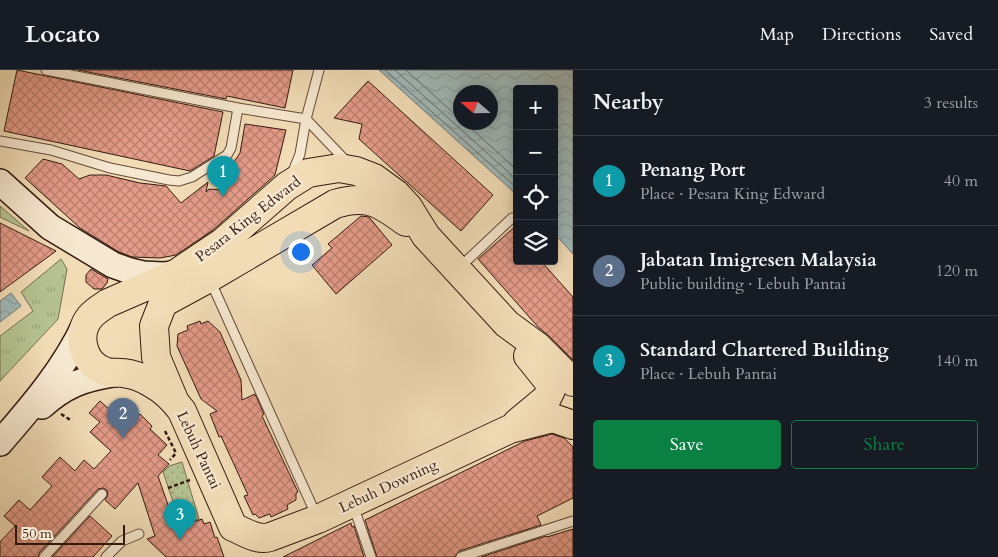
<!DOCTYPE html>
<meta charset="utf-8">
<style>
:root{--surface:#171b24;--page:#20242c;--text:#f1f3f6;--muted:#9ea1a6;--line:#363941;--accent:#0b8043}
body{margin:0;font-family:Cardo,serif;background:var(--page);color:var(--text)}
.controls{position:absolute;right:15px;top:15px;display:grid;overflow:hidden;border-radius:5px;box-shadow:0 2px 12px #0003}
.controls button{width:45px;height:45px;display:grid;place-items:center;padding:0;border:0;border-bottom:1px solid var(--line);background:var(--surface);color:var(--text);font:25px sans-serif}
.compass{position:absolute;left:453px;top:15px;width:45px;height:45px;border-radius:50%;background:var(--surface);box-shadow:0 2px 12px #0003;rotate:290deg}
.scale{position:absolute;left:15px;bottom:12px;width:110px;box-sizing:border-box;padding-left:5px;border:2px solid #351a10;border-top:0;font-size:14px;line-height:18px;white-space:nowrap;color:#351a10;-webkit-text-stroke:4px #f6e8d0;paint-order:stroke}
.you{position:absolute;left:300px;top:181px;width:18px;height:18px;margin:-12px;border:4px solid #fff;border-radius:50%;background:#1a73e8;box-shadow:0 0 0 8px #1a73e833}
.badge{display:grid;place-items:center;width:32px;height:32px;border-radius:50%;background:var(--accent);color:#fff;font-size:16px;font-weight:700}
.pin{position:absolute;translate:-50% -41px;filter:drop-shadow(0 1px 2px #0008)}
.pin::after{content:'';position:absolute;top:26px;width:18px;height:15px;background:inherit;clip-path:polygon(0 0,100% 0,50% 100%)}
.list{margin:0;padding:0;list-style:none}
h2{display:flex;justify-content:space-between;align-items:center;height:65px;margin:0;padding:0 20px;font-size:21px}
h2 small{font-size:16px;font-weight:400;color:var(--muted)}
.list li{display:grid;grid-template-columns:32px 1fr auto;gap:15px;align-items:center;box-sizing:border-box;height:90px;padding:0 20px;border-top:1px solid var(--line)}
.list b{display:block;font-size:19px;white-space:nowrap}
.list p{margin:0;font-size:16px;white-space:nowrap;color:var(--muted)}
.list em{font-size:16px;font-style:normal;color:var(--muted)}
.actions{display:flex;gap:10px;padding:15px 20px}
.actions a{flex:1;padding:11px 0;border:1px solid var(--accent);border-radius:5px;text-align:center;font-size:18px;color:var(--accent)}
.actions .main{background:var(--accent);color:#fff}
.icon{flex:none;width:28px;height:28px;fill:none;stroke:currentColor;stroke-width:2;stroke-linecap:round;stroke-linejoin:round}
.map{position:relative;flex:none;width:573px;height:487px;overflow:hidden}
header{display:flex;align-items:center;gap:30px;box-sizing:border-box;height:70px;padding:0 25px;background:var(--surface);border-bottom:1px solid var(--line)}
header strong{font-size:24px}
nav{display:flex;gap:28px;margin-inline-start:auto;font-size:18px}
main{display:flex}
aside{flex:1;background:var(--surface)}
.map>svg:first-child{display:block}
.grass{fill:url(#grass-tufts);stroke:#756e51}
.forest{fill:url(#forest-firs);stroke:#756e51}
.garden{fill:url(#garden-dots);stroke:#756e51}
.water{fill:url(#water-waves);stroke:#757975;fill-rule:evenodd}
.lines{fill:none;stroke-linecap:round;stroke-linejoin:round}
.shore{stroke:#6a6a64;stroke-width:1}
.building{fill:url(#building-cross-hatch);stroke:#351a10}
.lane-casing{stroke:#644a3a;stroke-width:11}
.secondary-casing{stroke:#351a10;stroke-width:28}
.primary-casing{stroke:#351a10;stroke-width:30}
.path{stroke:#351a10;stroke-width:2.5;stroke-dasharray:4 2.5;stroke-linecap:butt}
.lane{stroke:#f6e8d0;stroke-width:9}
.secondary{stroke:#f6e8d0;stroke-width:25}
.primary{stroke:#f1dcb6;stroke-width:28}
.labels{text-anchor:middle;stroke-width:4.5;stroke-linejoin:round;paint-order:stroke}
.street-label{font-size:15px;fill:#351a10;stroke:#f6e8d0}
</style>
<header>
<strong>Locato</strong>
<nav><a>Map</a><a>Directions</a><a>Saved</a></nav>
</header>
<main>
<div class="map">
<svg width="573" height="487" viewBox="0 0 573 487">
<defs>
<pattern id="grass-tufts" width="24" height="20" patternUnits="userSpaceOnUse" patternTransform="scale(1.25)"><rect width="24" height="20" fill="#b5c292"/><path d="M3 7l-1-3M5 7V3M7 7l1-3M15 17l-1-3M17 17v-4M19 17l1-3" fill="none" stroke="#9ca67d"/></pattern>
<pattern id="forest-firs" width="22" height="20" patternUnits="userSpaceOnUse" patternTransform="scale(1.25)"><rect width="22" height="20" fill="#b5c292"/><path d="M5 1l3.5 6h-7zM16 11l3.5 6h-7z" fill="#9ca67d"/></pattern>
<pattern id="garden-dots" width="8" height="8" patternUnits="userSpaceOnUse" patternTransform="scale(1.25)"><rect width="8" height="8" fill="#b5c292"/><path d="M2 2h.1M6 6h.1" fill="none" stroke="#9ca67d" stroke-width="1.8" stroke-linecap="round"/></pattern>
<pattern id="water-waves" width="16" height="10" patternUnits="userSpaceOnUse" patternTransform="scale(1.25)"><rect width="16" height="10" fill="#9fb9b9"/><path d="M0 5q4-4 8 0t8 0" fill="none" stroke="#8a9e9e"/></pattern>
<pattern id="building-cross-hatch" width="8" height="8" patternUnits="userSpaceOnUse" patternTransform="scale(1.25)"><rect width="8" height="8" fill="#e49b88"/><path d="M0 0l8 8M0 8l8-8" fill="none" stroke="#ba7e6e"/></pattern>
</defs>
<rect width="100%" height="100%" fill="#f1dcb6"/>
<filter id="stains"><feTurbulence type="fractalNoise" baseFrequency=".004" numOctaves="4"/><feColorMatrix values="0 0 0 0 .2 0 0 0 0 .09 0 0 0 0 .02 0 0 0 .5 -.17"/></filter>
<radialGradient id="worn" r=".72"><stop offset=".6" stop-color="#630" stop-opacity="0"/><stop offset="1" stop-color="#630" stop-opacity=".3"/></radialGradient>
<path class="grass" d="M61 189 67 199 58 249 0 311V266L33 241 21 222Z"/>
<path class="forest" d="M0 136 29 161 0 147Z"/>
<path class="garden" d="M182 392 199 449 181 455 163 402 169 396Z"/>
<path class="water" d="M379 0H573V184L554 163V19H517V125ZM460 22H490V52H460Z
M11 223 21 236 0 252V231Z"/>
<g class="lines">
<path class="shore" d="M385 0 517 118
M395 0 517 110
M406 0 460 49
M464 52 517 100"/>
</g>
<path class="building" d="M17 0 223 42 214 86 190 101 4 61Z
M78 0H293L285 38 227 26 226 29Z
M368 11 493 125 461 161 359 69 362 54 334 48Z
M245 54 286 60 275 105 213 160 176 185 171 186 160 188 132 187 119 182 80 158 25 108 43 89 62 94 79 109 90 105H106L140 113 166 116 181 133 208 112 206 122 209 119 221 120 223 104 234 92 240 83Z
M361 146 369 147 392 175 336 224 312 195 332 178 328 174Z
M0 153 56 181 0 222Z
M517 155V191H541L573 227V290L548 265 538 257 478 189Z
M91 199 108 209 107 213 102 219H94L86 212V205Z
M200 251 201 254 208 251 220 262 241 310 242 330 255 324 264 344 262 346 298 422 296 423V430L287 435 288 439 271 447 270 444 259 448 255 444 253 445 244 426 248 425 221 366 219 367 210 344 217 341 201 329 177 276 178 264 188 260 187 256Z
M100 331 110 340 119 331 137 347 140 344 152 356 150 359 167 375 158 385 169 394 158 406 176 458 202 449 204 454 210 452 215 468 217 467 224 487H166L147 469 155 466 138 413 115 439 105 430 108 425 107 420 103 418 98 419 39 483 38 487H0V472L15 456 4 446 19 430 30 440 52 416 42 407 60 387 75 401 84 390 94 399 111 381 90 362 100 352 89 343Z
M552 364 564 368 573 377V428L537 446 541 455 459 481 455 487H377L365 450 525 371Z
M90 446 112 466 93 487H52Z
M351 453 352 457 354 456 364 487H283Z
M573 459V487H481L546 466 547 467Z"/>
<g class="lines">
<g class="lane-casing">
<path id="lane" d="M238 38 306 49 347 92
M0 71 51 80 110 98 169 110 179 111 192 107 227 85 231 78 238 38 46 0
M292 104 300 84 306 49 319 0
M459 198 512 148
M210 210 317 447
M353 435 371 487
M44 487 102 424
M106 487 122 471 139 464
M461 487 573 451"/>
</g>
<g class="secondary-casing">
<path id="secondary" d="M0 112 50 157 113 195 130 201 143 204 163 205 176 204
M42 336C65 315 83 309 113 304
M0 373C32 336 65 298 85 254"/>
</g>
<g class="primary-casing">
<path id="primary" d="M573 312 537 276 507 254 426 166 408 137 396 124 374 108 356 101 339 98 308 103 287 116 223 172 177 203 108 233C102 237 95 241 90 247 76 264 82 293 104 301 110 304 116 302 123 303 132 304 143 308 151 313 164 320 174 330 182 341L233 457C245 462 257 471 270 467L318 449 510 359 553 348 573 355
M174 330 156 287 154 256 163 233 209 208 335 134C368 124 380 133 406 152
M517 353 547 328 551 320 548 311 528 286"/>
</g>
<path class="path" d="M61 344 72 351
M165 361 176 383 170 390
M168 418 190 410"/>
<use href="#lane" class="lane"/>
<use href="#secondary" class="secondary"/>
<use href="#primary" class="primary"/>
</g>
<g class="labels">
<g class="street-label">
<text transform="translate(248 149) rotate(-38)" y="5">Pesara King Edward</text>
<text transform="translate(199 380) rotate(65)" y="5">Lebuh Pantai</text>
<text transform="translate(388 416) rotate(-25)" y="5">Lebuh Downing</text>
</g>
</g>
<rect width="100%" height="100%" filter="url(#stains)"/>
<rect width="100%" height="100%" fill="url(#worn)"/>
</svg>
<div class="controls">
<button>+</button>
<button>−</button>
<button><svg class="icon" aria-label="locate" viewBox="0 0 24 24"><circle cx="12" cy="12" r="6"/><path d="M12 2v4M12 18v4M2 12h4M18 12h4"/></svg></button>
<button><svg class="icon" aria-label="layers" viewBox="0 0 24 24"><path d="M12 4l9 5-9 5-9-5zM3 14l9 5 9-5"/></svg></button>
</div>
<svg class="compass" viewBox="-18 -18 36 36"><path d="M0-13l5 13h-10z" fill="#e53935"/><path d="M0 13l5-13h-10z" fill="#9ea1a6"/></svg>
<div class="scale">50 m</div>
<div class="you"></div>
<div class="pin badge" style="left:223px;top:127px;background:#0f9aa8">1</div>
<div class="pin badge" style="left:123px;top:369px;background:#5c6f8a">2</div>
<div class="pin badge" style="left:180px;top:470px;background:#0f9aa8">3</div>
</div>
<aside>
<h2>Nearby<small>3 results</small></h2>
<ul class="list">
<li><span class="badge" style="background:#0f9aa8">1</span><div><b>Penang Port</b><p>Place · Pesara King Edward</p></div><em>40 m</em></li>
<li><span class="badge" style="background:#5c6f8a">2</span><div><b>Jabatan Imigresen Malaysia</b><p>Public building · Lebuh Pantai</p></div><em>120 m</em></li>
<li><span class="badge" style="background:#0f9aa8">3</span><div><b>Standard Chartered Building</b><p>Place · Lebuh Pantai</p></div><em>140 m</em></li>
</ul>
<div class="actions"><a class="main">Save</a><a>Share</a></div>
</aside>
</main>
